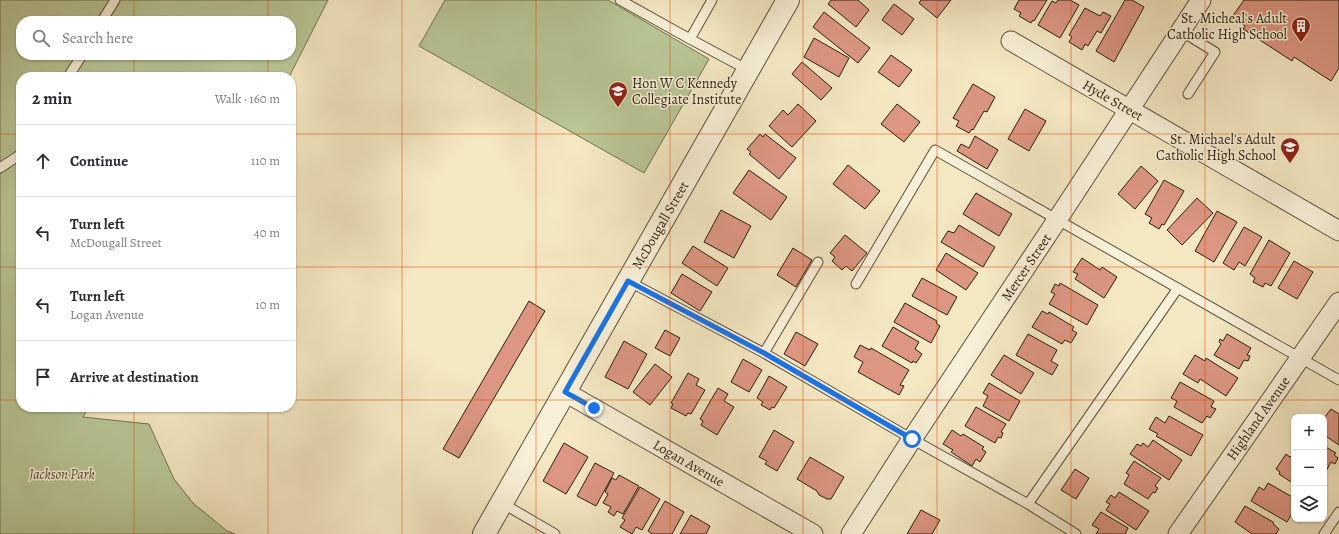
<!DOCTYPE html>
<meta charset="utf-8">
<style>
:root{--surface:#fff;--page:#f2f2f3;--text:#2b2b33;--muted:#7c7c81;--line:#e1e1e2}
body{margin:0;font-family:Alegreya,serif;background:var(--page);color:var(--text)}
.controls{position:absolute;right:12px;bottom:12px;display:grid;overflow:hidden;border-radius:8px;box-shadow:0 1px 3px #0004}
.controls button{width:36px;height:36px;display:grid;place-items:center;padding:0;border:0;border-bottom:1px solid var(--line);background:var(--surface);color:var(--text);font:20px sans-serif}
.stop{position:absolute;width:12px;height:12px;margin:-9px;border:3px solid #1a73e8;border-radius:50%;background:#fff}
.stop.end{background:#1a73e8;border-color:#fff;box-shadow:0 1px 4px #0008}
.list{margin:0;padding:0;list-style:none}
h2{display:flex;justify-content:space-between;align-items:center;height:52px;margin:0;padding:0 16px;font-size:17px}
h2 small{font-size:13px;font-weight:400;color:var(--muted)}
.list li{display:grid;grid-template-columns:26px 1fr auto;gap:12px;align-items:center;box-sizing:border-box;height:72px;padding:0 16px;border-top:1px solid var(--line)}
.list b{display:block;font-size:15px;white-space:nowrap}
.list p{margin:0;font-size:13px;white-space:nowrap;color:var(--muted)}
.list em{font-size:13px;font-style:normal;color:var(--muted)}
.icon{flex:none;width:22px;height:22px;fill:none;stroke:currentColor;stroke-width:2;stroke-linecap:round;stroke-linejoin:round}
.map{position:relative;flex:none;width:1339px;height:534px;overflow:hidden}
.search{position:absolute;background:var(--surface);box-shadow:0 1px 3px #0004;left:16px;top:16px;width:280px;height:44px;display:flex;align-items:center;gap:10px;box-sizing:border-box;padding:0 14px;border-radius:16px;color:var(--muted);font-size:15px}
.panel{position:absolute;background:var(--surface);box-shadow:0 1px 3px #0004;left:16px;top:72px;width:280px;height:340px;border-radius:16px}
.map>svg:first-child{display:block}
.green{fill:#b9c696;stroke:#727252;fill-rule:evenodd}
.building{fill:#dc9682;stroke:#2b1f0f}
.lines{fill:none;stroke-linecap:round;stroke-linejoin:round}
.service-casing{stroke:#5d513c;stroke-width:11}
.minor-casing{stroke:#5d513c;stroke-width:21}
.tertiary-casing{stroke:#5d513c;stroke-width:24}
.service{stroke:#f8f0d8;stroke-width:9}
.minor{stroke:#f8f0d8;stroke-width:19}
.tertiary{stroke:#f8f0d8;stroke-width:22}
.route{stroke:#1a73e8;stroke-width:5}
.grid{fill:none;stroke:#df560c;stroke-width:1;stroke-opacity:0.55}
.labels{text-anchor:middle;stroke-width:3;stroke-linejoin:round;paint-order:stroke}
.poi-label{font-size:14px;fill:#2b1f0f;stroke:#f8f0d8;text-anchor:end}
.street-label{font-size:14px;fill:#2b1f0f;stroke:#f8f0d8}
.park-label{font-size:14px;font-style:italic;fill:#565138;stroke:#f8f0d8}
</style>
<div class="map">
<svg width="1339" height="534" viewBox="0 0 1339 534">
<rect width="100%" height="100%" fill="#f4e8c3"/>
<filter id="stains"><feTurbulence type="fractalNoise" baseFrequency=".005" numOctaves="4"/><feColorMatrix values="0 0 0 0 .2 0 0 0 0 .09 0 0 0 0 .02 0 0 0 .5 -.17"/></filter>
<radialGradient id="worn" r=".72"><stop offset=".6" stop-color="#630" stop-opacity="0"/><stop offset="1" stop-color="#630" stop-opacity=".3"/></radialGradient>
<path class="green" d="M0 0H328L289 77H21V407H89L83 417 149 424 174 479 193 503 227 531 235 534H0ZM21 21H291V55H21Z
M445 0H608L709 59 644 173 419 46Z"/>
<path class="building" d="M831 0H858L869 10 856 27 828 4Z
M921 0H951L937 18 919 3Z
M1019 0H1047L1034 21 1033 20 1031 23 1019 16 1021 13 1014 9Z
M1058 0H1070L1079 5 1060 38 1038 25 1052 1 1056 3Z
M1125 0H1132L1144 7 1114 62 1096 51Z
M1244 0H1339V68L1331 81 1294 57 1292 61 1243 29 1245 26 1232 17Z
M894 4 914 19 902 35 882 20Z
M1085 8 1100 16 1103 12 1111 16 1101 33 1097 31 1088 46 1085 44 1082 50 1069 42 1072 37 1069 35Z
M824 12 870 48 858 63 813 27Z
M814 38 849 58 839 77 804 57Z
M891 55 912 70 899 87 878 72Z
M802 62 832 88 821 100 792 74Z
M973 84 995 97 987 112 984 111 973 130 972 129 969 133 956 126 959 121 953 118Z
M798 104 816 121 792 147 769 126 783 110 788 115Z
M897 104 920 122 904 142 881 124Z
M1025 109 1046 121 1029 151 1008 139Z
M760 134 763 137 765 134 796 158 779 179 749 154 751 152 747 149Z
M975 136 998 150 987 169 957 151 961 144 969 148Z
M848 165 880 191 865 209 833 184Z
M1141 166 1158 181 1135 209 1118 194Z
M749 170 787 197 771 220 733 193Z
M1164 180 1184 191 1164 225 1162 224 1159 229 1149 223 1152 218 1145 214Z
M976 193 1012 214 999 236 963 214Z
M1197 198 1213 213 1182 245 1167 230Z
M721 210 751 226 734 258 704 242Z
M1217 211 1237 222 1214 262 1195 251Z
M959 225 995 247 983 267 941 242 948 231 954 233Z
M1244 227 1262 237 1245 266 1239 262 1234 270 1223 263Z
M845 235 867 253 852 271 846 266 842 270 832 261 835 257 830 253Z
M1269 240 1290 253 1271 286 1265 283 1263 287 1253 282 1255 278 1250 274Z
M693 246 728 268 717 286 682 263Z
M793 248 812 260 796 287 777 275Z
M946 253 978 273 966 290 936 270Z
M1082 258 1100 270 1102 267 1117 277 1104 298 1075 279 1078 274 1073 272Z
M1294 261 1313 272 1297 299 1278 288Z
M682 274 712 292 700 311 671 293Z
M922 278 957 297 947 315 912 296Z
M1060 283 1098 305 1087 325 1049 304 1055 294 1051 292 1055 284 1059 286Z
M529 301 545 311 459 458 443 449Z
M905 303 937 321 936 323 940 326 931 343 894 322Z
M1042 311 1048 314 1049 312 1074 327 1072 330 1077 333 1071 343 1065 340 1062 344 1032 327Z
M893 327 919 342 915 349 922 354 916 363 913 361 912 363 882 346Z
M665 330 680 338 670 356 655 348Z
M796 332 818 344 805 366 784 354Z
M1028 334 1057 350 1051 361 1058 365 1052 375 1016 355Z
M1227 334 1251 348 1247 355 1250 356 1248 361 1244 360 1239 369 1214 355 1221 344 1219 342 1220 339 1223 341Z
M624 341 647 354 628 389 605 377Z
M860 345 870 350 871 348 909 370 900 385 904 386 899 395 858 372 863 362 854 357Z
M1004 355 1034 373 1021 394 991 375Z
M1195 355 1205 361 1206 358 1238 378 1226 396 1200 379 1198 383 1183 374Z
M743 359 762 370 749 392 731 382Z
M655 364 672 377 650 405 633 392Z
M688 373 699 379 696 385 705 390 691 414 688 413 686 416 671 408 673 404 671 403Z
M769 376 787 387 774 408 772 407 770 410 761 405 763 402 757 398Z
M1180 382 1214 401 1211 407 1216 409 1210 418 1207 416 1202 423 1174 407 1177 401 1171 398Z
M989 383 1020 401 1009 421 983 406 988 396 983 393Z
M718 388 728 394 724 401 734 407 717 435 701 425 703 421 700 419Z
M976 407 1006 424 1001 432 1003 433 1001 438 998 437 995 443 965 426Z
M1331 409 1339 414V445L1324 435V418Z
M1169 416 1203 435 1191 456 1156 436 1158 434 1149 429 1156 417 1165 423Z
M774 430 794 442 777 471 765 464 767 461 759 457Z
M952 430 961 436 963 434 984 447 982 449 986 452 980 462 976 459 972 466 951 452 953 450 943 444Z
M1153 440 1182 460 1169 480 1130 454 1137 444 1141 446 1143 443 1148 447Z
M564 443 588 457 566 494 543 481Z
M1324 446 1336 453 1334 455 1338 458 1335 464 1331 462 1325 473Z
M1286 454 1290 457 1292 455 1294 457V484L1279 474 1280 472 1276 469Z
M810 457 844 477 831 499H827L819 495 817 491 797 479Z
M1134 461 1161 478 1155 486 1158 488 1155 493 1153 492 1148 499 1124 484 1129 475 1126 473Z
M595 463 614 473 596 506 577 496Z
M1075 469 1089 478 1076 499 1061 490Z
M619 475 639 486 623 514 617 511 614 516 608 512 611 507 603 503 608 494 605 492 612 478 616 480Z
M1268 483 1294 498V510L1287 522 1251 501 1259 487 1264 490Z
M640 487 660 499 642 530 636 527 632 534 620 527 625 520 622 518Z
M1119 492 1149 511 1136 530 1106 510 1110 504 1106 502 1111 495 1115 498Z
M665 501 684 512 672 534H652L648 531Z
M1245 506 1273 522 1274 525 1279 529 1276 534H1252L1235 522Z
M921 510 940 520 932 534H907Z
M1101 512 1128 528 1125 534H1096L1099 529 1092 525Z
M691 515 710 526 706 534H680Z"/>
<g class="lines">
<g class="service-casing">
<path id="service" d="M620 0 690 39
M712 0 690 39 748 70
M102 21 115 0
M1181 31 1215 52 1188 94
M68 77 82 55
M0 168 21 154
M628 281 764 353 912 439 1028 504 1076 534
M856 284 935 150 1339 380
M764 353 818 262
M502 503 555 534
M1028 504 1178 288
M1324 534 1339 512"/>
</g>
<g class="minor-casing">
<path id="minor" d="M1011 41 1339 231
M565 392 813 534
M851 534 912 439 1057 220 1201 0
M1178 534 1339 302"/>
</g>
<g class="tertiary-casing">
<path id="tertiary" d="M484 534 788 0"/>
</g>
<use href="#service" class="service"/>
<use href="#minor" class="minor"/>
<use href="#tertiary" class="tertiary"/>
</g>
<g class="lines">
<path class="route" d="M594 408 565 392 628 281 764 353 912 439"/>
</g>
<path class="grid" d="M134 0V21M268 0V21M402 0V534M536 0V534M670 0V534M803 0V534M937 0V534M1071 0V534M1205 0V534M134 55V77M268 55V77M0 134H21M291 134H1339M0 267H21M291 267H1339M0 400H21M291 400H1339M134 407V534M268 407V534"/>
<defs>
<g id="building-pin" transform="scale(1)"><path d="M0 17L-7.5 6A9.5 9.5 0 1 1 7.5 6Z" fill="#8f2418" stroke="#f8f0d8"/><path d="M-4-6H4V6H1V3H-1V6H-4ZM-2.5-4.3h1.7v1.8h-1.7ZM.8-4.3h1.7v1.8H.8ZM-2.5-1h1.7V.8h-1.7ZM.8-1h1.7V.8H.8Z" fill="#fff"/></g>
<g id="school-pin" transform="scale(1)"><path d="M0 17L-7.5 6A9.5 9.5 0 1 1 7.5 6Z" fill="#8f2418" stroke="#f8f0d8"/><path d="M0-5L7-2L0 1L-7-2ZM-4 1L0 2.5L4 1V4Q0 6-4 4Z" fill="#fff"/></g>
</defs>
<g fill-rule="evenodd">
<use href="#building-pin" x="1301" y="26"/>
<use href="#school-pin" x="618" y="91"/>
<use href="#school-pin" x="1290" y="147"/>
</g>
<g class="labels">
<g class="poi-label">
<text x="1287" y="23">St. Micheal's Adult<tspan x="1287" dy="16">Catholic High School</tspan></text>
<text x="632" y="88" text-anchor="start">Hon W C Kennedy<tspan x="632" dy="16">Collegiate Institute</tspan></text>
<text x="1276" y="144">St. Michael's Adult<tspan x="1276" dy="16">Catholic High School</tspan></text>
</g>
<g class="street-label">
<text transform="translate(1113 100) rotate(30)" y="5">Hyde Street</text>
<text transform="translate(660 225) rotate(-60)" y="5">McDougall Street</text>
<text transform="translate(1026 267) rotate(-56)" y="5">Mercer Street</text>
<text transform="translate(1258 418) rotate(-55)" y="5">Highland Avenue</text>
<text transform="translate(689 463) rotate(30)" y="5">Logan Avenue</text>
</g>
<g class="park-label">
<text x="62" y="479">Jackson Park</text>
</g>
</g>
<rect width="100%" height="100%" filter="url(#stains)"/>
<rect width="100%" height="100%" fill="url(#worn)"/>
</svg>
<div class="controls">
<button>+</button>
<button>−</button>
<button><svg class="icon" aria-label="layers" viewBox="0 0 24 24"><path d="M12 4l9 5-9 5-9-5zM3 14l9 5 9-5"/></svg></button>
</div>
<div class="stop" style="left:912px;top:439px"></div>
<div class="stop end" style="left:594px;top:408px"></div>
<div class="search"><svg class="icon" aria-label="search" viewBox="0 0 24 24"><circle cx="10" cy="10" r="6"/><path d="M15 15l6 6"/></svg>Search here</div>
<section class="panel">
<h2>2 min<small>Walk · 160 m</small></h2>
<ul class="list">
<li><svg class="icon" aria-label="ahead" viewBox="0 0 24 24"><path d="M12 20V5M6 11l6-6 6 6"/></svg><div><b>Continue</b></div><em>110 m</em></li>
<li><svg class="icon" aria-label="left" viewBox="0 0 24 24"><path d="M17 20v-9H6M10 6l-5 5 5 5"/></svg><div><b>Turn left</b><p>McDougall Street</p></div><em>40 m</em></li>
<li><svg class="icon" aria-label="left" viewBox="0 0 24 24"><path d="M17 20v-9H6M10 6l-5 5 5 5"/></svg><div><b>Turn left</b><p>Logan Avenue</p></div><em>10 m</em></li>
<li><svg class="icon" aria-label="arrive" viewBox="0 0 24 24"><path d="M6 21V4h12l-3 4 3 4H6"/></svg><div><b>Arrive at destination</b></div></li>
</ul>
</section>
</div>
